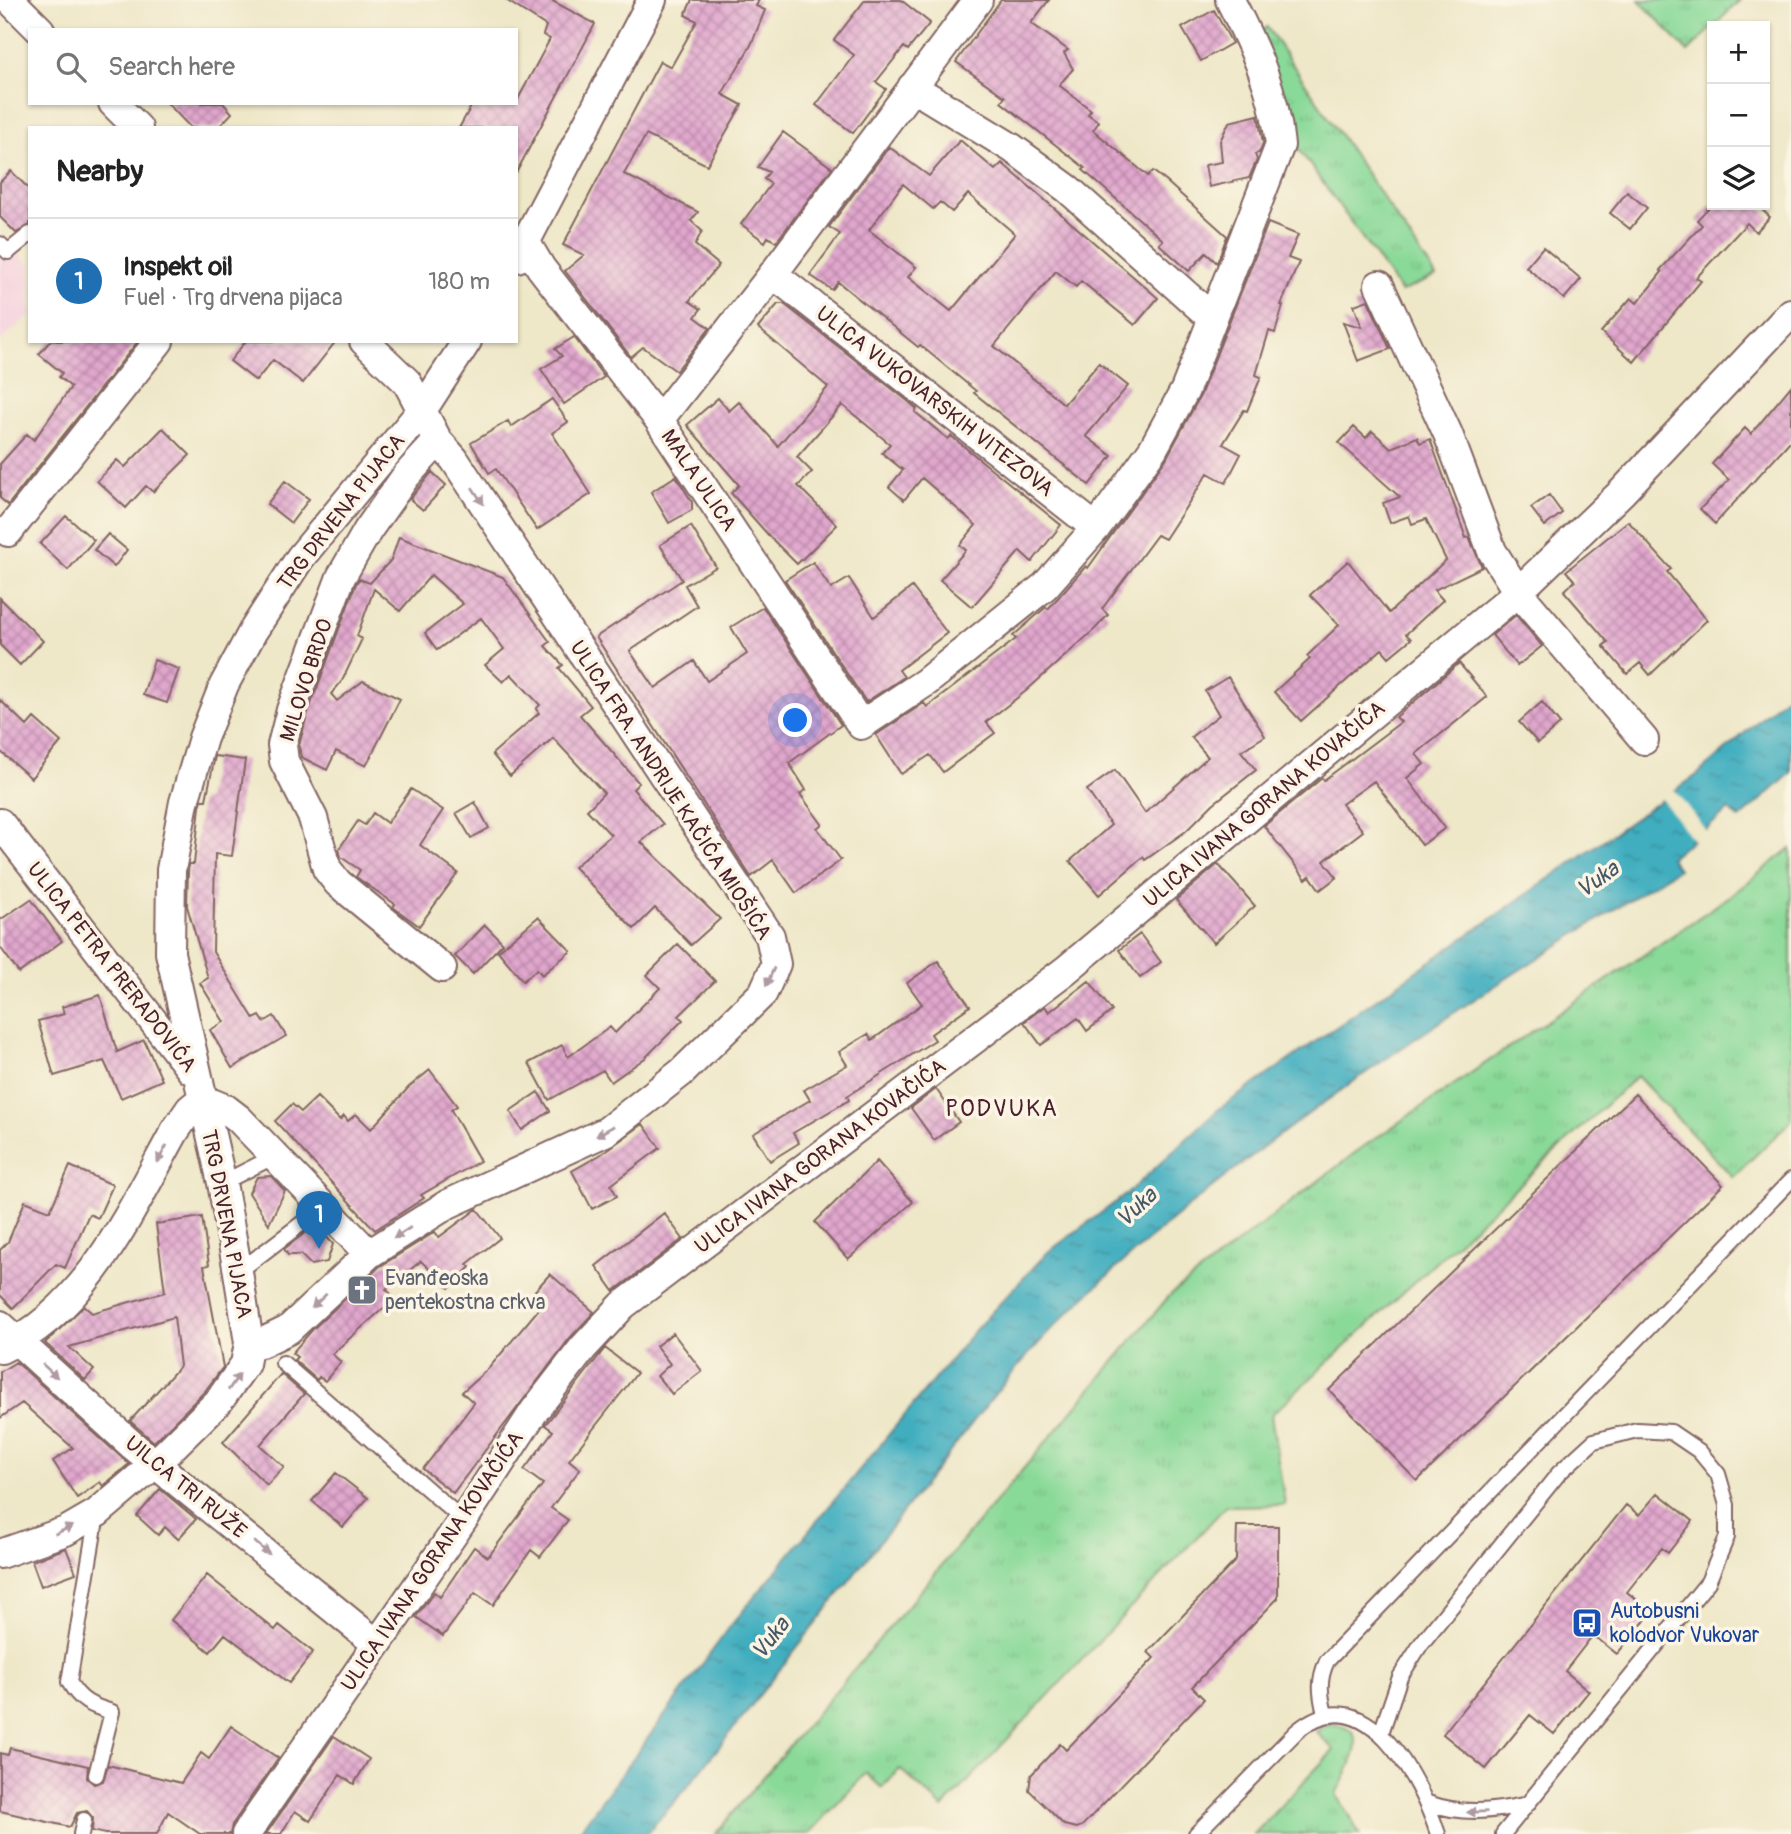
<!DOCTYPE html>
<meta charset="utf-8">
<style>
:root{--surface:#fff;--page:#f6f6f6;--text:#222;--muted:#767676;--line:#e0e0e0;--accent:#1f6fb2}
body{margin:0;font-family:Pangolin,sans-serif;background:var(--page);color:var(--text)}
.controls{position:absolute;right:21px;top:21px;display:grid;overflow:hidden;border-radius:0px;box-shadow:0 2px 5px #0004}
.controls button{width:63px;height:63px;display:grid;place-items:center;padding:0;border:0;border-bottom:2px solid var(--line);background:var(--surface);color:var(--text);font:35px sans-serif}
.you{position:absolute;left:796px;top:721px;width:24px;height:24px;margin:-18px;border:5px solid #fff;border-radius:50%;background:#1a73e8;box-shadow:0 0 0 10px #1a73e833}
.badge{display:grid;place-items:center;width:46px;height:46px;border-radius:50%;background:var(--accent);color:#fff;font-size:23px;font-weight:700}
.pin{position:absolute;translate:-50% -58px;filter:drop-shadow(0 2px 4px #0008)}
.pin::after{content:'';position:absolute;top:37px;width:24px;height:21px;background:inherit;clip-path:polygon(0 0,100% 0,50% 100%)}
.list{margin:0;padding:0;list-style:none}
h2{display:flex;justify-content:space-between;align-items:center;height:91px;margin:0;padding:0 28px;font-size:30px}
h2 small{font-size:23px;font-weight:400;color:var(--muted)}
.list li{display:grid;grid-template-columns:46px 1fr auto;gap:21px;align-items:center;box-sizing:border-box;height:126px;padding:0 28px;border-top:2px solid var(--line)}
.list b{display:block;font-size:26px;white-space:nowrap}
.list p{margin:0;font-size:23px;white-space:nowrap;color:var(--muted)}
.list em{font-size:23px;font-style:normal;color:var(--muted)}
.icon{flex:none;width:38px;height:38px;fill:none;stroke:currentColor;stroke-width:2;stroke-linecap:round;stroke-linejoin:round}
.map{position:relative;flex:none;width:1791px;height:1834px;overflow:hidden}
.search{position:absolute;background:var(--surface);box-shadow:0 2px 5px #0004;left:28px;top:28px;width:490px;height:77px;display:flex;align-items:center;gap:18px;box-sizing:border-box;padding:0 24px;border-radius:0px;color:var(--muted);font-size:26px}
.panel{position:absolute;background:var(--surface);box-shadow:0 2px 5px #0004;left:28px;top:126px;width:490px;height:217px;border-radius:0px}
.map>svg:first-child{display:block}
.built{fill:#f4cfde}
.grass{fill:url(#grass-tufts);stroke:#6a7c62;stroke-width:2}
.water{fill:url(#water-ripples);stroke:#466675;stroke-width:2}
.pier{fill:#eee7c8}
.building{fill:url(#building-cross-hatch);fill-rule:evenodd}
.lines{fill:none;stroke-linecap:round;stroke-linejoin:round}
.service-casing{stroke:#836562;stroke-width:18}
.minor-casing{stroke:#836562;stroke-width:32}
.service{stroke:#fff;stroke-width:14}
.minor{stroke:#fff;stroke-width:28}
.oneway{fill:#ae9aa0}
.labels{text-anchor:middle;stroke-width:7;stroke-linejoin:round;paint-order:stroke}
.street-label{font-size:21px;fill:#4a1f2b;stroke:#fcf5e5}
.worship-label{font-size:21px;fill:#5b616d;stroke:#fcf5e5;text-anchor:start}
.transit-label{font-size:21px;fill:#164399;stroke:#fcf5e5;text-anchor:start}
.water-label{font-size:23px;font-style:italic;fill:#465866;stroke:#fcf5e5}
.neighbourhood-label{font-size:23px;letter-spacing:2px;fill:#4a1f2b;stroke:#fcf5e5}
</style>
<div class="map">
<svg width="1791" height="1834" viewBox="0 0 1791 1834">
<defs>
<pattern id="grass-tufts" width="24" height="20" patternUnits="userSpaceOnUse" patternTransform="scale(1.75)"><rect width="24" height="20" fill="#89d998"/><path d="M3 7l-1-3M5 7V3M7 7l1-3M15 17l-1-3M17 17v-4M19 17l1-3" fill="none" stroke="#78ba83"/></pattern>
<pattern id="water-ripples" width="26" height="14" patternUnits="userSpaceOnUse" patternTransform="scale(1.75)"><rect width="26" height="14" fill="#41aebf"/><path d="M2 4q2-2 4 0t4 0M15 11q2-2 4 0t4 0" fill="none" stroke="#388d9b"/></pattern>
<pattern id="building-cross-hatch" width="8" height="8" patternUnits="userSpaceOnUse" patternTransform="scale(1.75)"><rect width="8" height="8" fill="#e1a7ce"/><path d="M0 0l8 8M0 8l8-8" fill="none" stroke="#b887a7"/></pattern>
</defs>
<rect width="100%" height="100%" fill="#fcf5e5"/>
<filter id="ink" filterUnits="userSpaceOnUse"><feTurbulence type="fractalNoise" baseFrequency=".0143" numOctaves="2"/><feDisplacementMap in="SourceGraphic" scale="14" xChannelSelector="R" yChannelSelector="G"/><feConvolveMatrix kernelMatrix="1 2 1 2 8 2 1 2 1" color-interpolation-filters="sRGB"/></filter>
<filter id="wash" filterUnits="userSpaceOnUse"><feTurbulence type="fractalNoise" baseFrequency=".00686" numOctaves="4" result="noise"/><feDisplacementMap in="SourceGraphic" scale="28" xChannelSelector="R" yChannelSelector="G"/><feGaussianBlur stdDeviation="1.57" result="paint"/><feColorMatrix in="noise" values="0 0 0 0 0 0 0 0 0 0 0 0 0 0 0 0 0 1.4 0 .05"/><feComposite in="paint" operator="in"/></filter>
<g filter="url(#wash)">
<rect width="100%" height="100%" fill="#eee7c8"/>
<path class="built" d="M0 235 30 265V315L0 341Z"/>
<path class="grass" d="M1639 0H1740L1688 52Z
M1267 27 1436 276 1401 292 1278 120 1250 42Z
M1791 848V1121L1733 1177 1637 1076 1271 1415 1285 1505 1226 1506 943 1808 900 1769 882 1788 866 1773 809 1834H715L1170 1295 1360 1149 1733 894Z
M1328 1724C1378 1727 1348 1767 1336 1795L1360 1834H1254L1334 1750 1316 1732Z"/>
<path class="water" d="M1791 692V773L1740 819 1729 810 1670 858 1678 869C1465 1004 1251 1137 1068 1313 1011 1368 963 1436 914 1498 838 1595 762 1693 685 1790L646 1834H577L732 1624 976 1329 1047 1253 1128 1193 1219 1109 1697 775Z"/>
<path class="pier" d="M1673 788 1707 832 1695 843 1660 797Z"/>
<g id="blocks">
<path class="building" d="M506 0H551L595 24 516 173V128H459L473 103H516L550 39 543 35 546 26Z
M692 0H759L756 6 765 10 751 45 722 94 742 105 707 165 646 135 624 174 698 212 691 221 702 231 695 245 719 265 689 301 701 309 695 317 710 328 676 371 643 347 631 357 565 271 584 255 563 245 660 61 671 67 697 21 685 15Z
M865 0H901L930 23 908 50 904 47 876 82 886 89 853 133 816 105 854 55 834 40Z
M1001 0H1049L1031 23 1068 50 1064 53 1073 69 1059 85 1091 110 1088 114 1099 122 1093 130 1148 176 1153 171 1167 182 1227 236 1217 263 1206 253 1189 271 1159 244 1163 240 1083 170 1085 168 1001 102 1005 97 956 62Z
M1214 10 1232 43 1201 61 1182 28Z
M167 103H223L232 113 218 128H191Z
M1258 115 1263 143 1259 153 1255 154 1257 160 1249 178 1209 187 1205 165 1222 162 1220 141 1229 122Z
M783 132 832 168 776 242 768 237 765 242 741 224 771 184 764 179 769 172 758 167Z
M960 140 995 170 1002 163 1158 298 1135 325 1081 281 1076 287 1056 271 994 346 1064 404 1099 363 1128 386 1086 436 1112 456 1089 485 974 393 976 391 920 345 918 347 838 282 832 290 810 275 840 234 829 227 889 147 929 176ZM903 184 933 209 940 202 952 212 968 194 1015 234 951 311 908 277 916 267 869 230Z
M11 171 30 190V225L16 233 0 217V182Z
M1627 192 1647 208 1630 229 1610 213Z
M1711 205H1763L1760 208 1770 217 1756 232 1747 223 1696 278 1701 281 1634 362 1601 332 1631 298 1637 303 1662 272 1660 270 1702 225 1697 220Z
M1268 223 1298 235 1288 258 1299 262 1281 305 1283 306 1275 333 1269 331 1256 375 1261 377 1247 411 1244 410 1223 444 1241 454 1226 483 1208 473 1165 539 1157 535 1102 609 1108 615 1095 629 1026 691 986 722 995 733 943 772 930 755 901 774 876 735 924 703 927 707 1016 639 1013 636 1046 607 1048 609 1086 566 1088 568 1166 459 1200 396Z
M1543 247 1581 279 1564 299 1526 267Z
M1368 300 1390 349 1358 361 1343 322 1362 327 1354 305Z
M778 304H784L909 402 917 409 915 412 948 439 951 436 1061 525 1032 562 1020 551 972 607 940 580 966 550 960 545 976 525 922 478 904 500 889 487 903 470 882 453 890 444 842 405 797 457 812 472 798 486 837 525 797 564 770 537 731 493 739 485 687 425 718 398 729 411 739 402 778 446 828 387 758 328Z
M574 337 604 377 564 404 541 369 562 356 555 349Z
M50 341H138L8 505 0 498V464L27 434 34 440 71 387 59 377 62 373 39 354Z
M246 341H336L303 383 273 360 256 381 230 361Z
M1791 386V440L1715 524 1700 509 1729 480 1712 464 1745 428 1751 434Z
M552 399 568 422 552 433 591 494 537 530 496 469 489 473 471 443 508 421 511 427Z
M1354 427 1366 438 1372 431 1391 448 1417 437 1420 443 1430 439 1466 538 1469 537 1482 567 1434 590 1443 600 1406 634 1411 639 1389 657 1382 649 1301 721 1274 692 1310 659 1307 656 1339 625 1310 595 1348 561 1389 613 1446 560 1426 519 1412 524 1409 516 1390 523 1383 503 1400 497 1339 443Z
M163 428 190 455 153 492 146 486 126 508 97 481 117 460 125 467Z
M432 472 446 485 423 510 410 499Z
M676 476 692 502V510L669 523 651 492Z
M285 481 309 499 291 523 267 504Z
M1549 495 1562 513 1545 526 1531 508Z
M66 516 94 540 68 570 40 544Z
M1628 521 1671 569 1667 572 1707 620 1650 675 1640 663 1627 674 1603 646 1608 642 1564 591 1575 581 1566 571Z
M691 526 716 567 685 585 697 606 630 651 655 688 694 661 707 681 747 654 731 627 763 607 841 725 789 763 806 790 800 794 822 824 817 828 841 860 796 893 773 860 751 877 596 637 682 580 660 545Z
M108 534 127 550 114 567 94 550Z
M399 537 503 577 550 642 545 646 563 665 559 668 591 706 580 715 639 783 633 789 663 824 641 842 720 919 691 945 655 908 634 929 574 867 611 835 587 810 604 793 553 738 510 776 492 754 539 713 536 709 540 705 511 674 503 682 485 665 504 649 481 618 437 650 425 633 463 604 431 575 400 611 374 589 357 636 362 639 342 681 331 694 337 701 363 681 400 699 366 766 336 751 327 770 301 757 299 746 307 715 356 584 359 579 370 583 391 560Z
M813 562 831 589 849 578 874 617 912 587 947 633 899 670 904 677 866 702 785 580Z
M0 598 43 641 20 665 0 645Z
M1516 615 1542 646 1517 666 1492 635Z
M154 660 179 669 167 703 143 695Z
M1459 663 1487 697 1416 754 1424 764 1407 778 1445 828 1422 845 1374 781 1342 804 1363 831 1324 861 1337 877 1320 890 1310 876 1306 879 1264 826 1322 778 1324 780 1401 722 1396 717Z
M1228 677 1265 736 1241 751 1256 770 1213 804 1186 831 1145 860 1143 857 1099 895 1070 861 1111 825 1087 790 1115 770 1145 813 1208 757 1191 737 1219 715 1205 691Z
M0 700 27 726 34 718 61 742 31 778 0 751Z
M1542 702 1560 724 1538 743 1519 722Z
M215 756 245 760 232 856 215 854 213 952 254 1019 260 1016 264 1022 274 1016 286 1036 232 1068 210 1030 224 1022 200 983 208 978 187 906 188 872 189 864H194L200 806 202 800H206Z
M411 789 443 810 420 845 458 873 419 926 393 907 395 904 356 877 360 870 341 857 339 849 358 821 365 825 373 813 387 823Z
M475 802 489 828 471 838 456 813Z
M1218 864 1255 906 1214 943 1176 900Z
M31 899 62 941 19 973 0 947V920Z
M538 917 571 951 542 975 537 969 523 981 498 951Z
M485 925 503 943 473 974 455 956Z
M1140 934 1161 962 1140 978 1119 950Z
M678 944 715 981 679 1016 683 1020 645 1058 611 1082 603 1070 549 1100 529 1063 562 1045 568 1057 610 1027 615 1033 660 988 647 975Z
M938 961 970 1006 931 1034 935 1040 847 1096 849 1100 793 1133 799 1143 770 1161 753 1134 810 1100 804 1090 847 1065 839 1052 868 1034 872 1040 922 1004 907 983Z
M1089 981 1112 1011 1087 1031 1078 1018 1041 1045 1024 1022 1045 1006 1049 1012Z
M100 995 117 1052 144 1040 162 1080 121 1098 104 1061 54 1076 38 1021 64 1014 62 1007Z
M430 1070 457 1106 451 1110 480 1161 421 1195 424 1198 375 1230 275 1121 292 1104 301 1112 317 1097 340 1120 344 1116 348 1121 356 1114 371 1129 409 1087Z
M936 1089 959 1122 934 1140 911 1108Z
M538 1092 550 1111 522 1130 510 1111Z
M1635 1094 1723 1185 1417 1481 1329 1390Z
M643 1124 660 1148 611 1185 617 1196 592 1209 572 1171 600 1155Z
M877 1161 913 1202 848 1259 815 1222Z
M70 1166 113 1185 98 1218 89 1214 65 1268 56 1264 13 1308 0 1295V1250L8 1242 25 1201 50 1211Z
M271 1176 285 1191 269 1224 249 1193 257 1177Z
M477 1209 500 1238 467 1264 470 1267 449 1288 421 1261 386 1289 395 1298 332 1354 341 1362 325 1381 319 1377 317 1380 294 1360 297 1357 292 1353 313 1329 379 1267 435 1232 439 1237Z
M664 1213 683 1239 614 1291 596 1266Z
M202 1217 209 1265 204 1266 223 1367 205 1391 154 1442 130 1421 180 1366 174 1317 69 1347 94 1370 85 1380 45 1343 84 1306 92 1313 165 1292 156 1224Z
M309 1230 311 1234 322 1232 333 1244 327 1262 311 1265 301 1255H288L284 1249Z
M550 1274 594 1312 570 1338 453 1493 423 1469 474 1403 462 1392 489 1368 543 1304 532 1294Z
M673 1333 702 1371 672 1394 657 1376 670 1364 656 1346Z
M605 1348 637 1373 569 1460 580 1469 551 1508 568 1520 540 1557 531 1550 493 1605 475 1593 443 1636 416 1617 434 1592 440 1597 474 1547 488 1557 543 1484 524 1470 553 1431 545 1425 549 1420Z
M16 1362 121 1457 129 1464 103 1486 100 1482 77 1498 53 1461 73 1448 22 1403 0 1418V1372Z
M281 1374 304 1394 260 1445 284 1467 267 1485 223 1442Z
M336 1473 368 1498 343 1527 312 1501Z
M160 1489 196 1519 178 1539 165 1527 158 1535 137 1516Z
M1658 1493 1693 1521 1668 1553 1662 1548 1627 1592 1652 1612 1617 1654 1593 1635 1565 1671 1589 1691 1554 1734 1530 1715 1486 1769 1443 1734 1626 1505 1639 1515Z
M1237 1526H1278V1598L1192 1687 1204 1699 1082 1826 1077 1828 1064 1825 1029 1790 1031 1775 1060 1744 1066 1750 1154 1658 1148 1652 1236 1560Z
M66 1548 76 1573 41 1586 32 1561Z
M207 1575 275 1630 279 1625 313 1652 289 1683 225 1634 210 1652 171 1620Z
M231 1726 278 1758 232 1825 230 1834H200L168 1812 157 1834H105L92 1831 93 1818 87 1811 77 1813 70 1827 0 1811V1753L8 1755 10 1748 88 1766 87 1778 94 1784 103 1781 108 1765 181 1783 201 1753 209 1759Z
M334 1736 369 1759 354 1784 340 1775 310 1821 295 1811 281 1834H266Z"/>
</g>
</g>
<g filter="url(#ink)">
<use href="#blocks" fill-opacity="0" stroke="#836562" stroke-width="2"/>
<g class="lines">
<g class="service-casing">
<path id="service" d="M0 244 8 252 30 234
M222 1183 273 1157
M238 1272 322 1208
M283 1363 463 1520
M1325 1714C1320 1694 1318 1680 1327 1661L1791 1180
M1381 1733 1400 1677 1421 1644 1559 1473 1594 1441 1637 1430 1671 1432 1699 1451 1718 1474 1727 1505V1537L1708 1582 1503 1834
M96 1775 112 1712C91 1706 80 1701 69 1682L97 1514
M1428 1803C1462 1815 1492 1812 1528 1804
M81 1834 84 1820
M1196 1834 1297 1731C1365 1673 1420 1779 1438 1834"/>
</g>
<g class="minor-casing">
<path id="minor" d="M10 0 40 30
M912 87 1012 148 1068 189 1212 318
M113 103 138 128
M526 243 541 268 659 420 861 725 926 682 1045 586 1096 528 1153 449 1185 390 1280 145C1275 91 1254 47 1230 0
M517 258 652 0
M773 274 1096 528
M1379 285 1448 434 1492 551 1518 592 1644 740
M364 341 407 382 438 441 406 476 368 530 341 577 291 710 282 745 284 761 313 818 327 869 338 883 442 968
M659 420 773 274 978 0
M8 532 159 341
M0 823 191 1070
M202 1099 226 1109 239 1119 369 1254
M0 1325 132 1445 377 1644
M249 1343H261L288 1330 369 1254 448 1204 607 1131 682 1072 763 993 776 964 770 936 454 459 438 441
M1 1349C88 1309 131 1210 175 1131L190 1109 202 1099
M0 1554 66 1531 97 1513 157 1462 219 1401 245 1364 249 1343 238 1272 222 1183 170 953 171 870 184 802 203 738 224 685 253 631 300 558 423 409 467 341
M246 1834 463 1520 535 1410 583 1348 623 1305 1066 970 1518 592 1622 492 1791 313"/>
</g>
<use href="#service" class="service"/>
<use href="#minor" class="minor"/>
</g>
<defs><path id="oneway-solid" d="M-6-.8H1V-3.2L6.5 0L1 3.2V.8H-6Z" transform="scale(1.75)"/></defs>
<g class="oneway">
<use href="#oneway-solid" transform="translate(478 496) rotate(56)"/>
<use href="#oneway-solid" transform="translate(770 977) rotate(114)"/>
<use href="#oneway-solid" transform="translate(605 1131) rotate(150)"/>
<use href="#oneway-solid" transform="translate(162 1154) rotate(119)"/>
<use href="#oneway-solid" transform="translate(402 1233) rotate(147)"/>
<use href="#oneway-solid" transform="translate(319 1301) rotate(137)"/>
<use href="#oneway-solid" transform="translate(50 1371) rotate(42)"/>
<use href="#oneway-solid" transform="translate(234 1382) rotate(-55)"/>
<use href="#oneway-solid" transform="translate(64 1530) rotate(-24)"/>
<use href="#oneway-solid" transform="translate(262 1548) rotate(40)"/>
<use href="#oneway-solid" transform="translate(1477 1812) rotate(178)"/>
</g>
</g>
<defs>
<g id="church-square" transform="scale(1.575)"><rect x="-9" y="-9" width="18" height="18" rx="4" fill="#6b7280" stroke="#fcf5e5"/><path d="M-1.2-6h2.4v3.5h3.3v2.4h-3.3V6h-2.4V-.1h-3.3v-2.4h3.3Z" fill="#fff"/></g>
<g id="bus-square" transform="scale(1.575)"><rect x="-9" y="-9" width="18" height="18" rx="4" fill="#1a4fb4" stroke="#fcf5e5"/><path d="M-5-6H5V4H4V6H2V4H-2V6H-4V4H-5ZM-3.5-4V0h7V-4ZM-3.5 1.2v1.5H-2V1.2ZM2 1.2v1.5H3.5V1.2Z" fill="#fff"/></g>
</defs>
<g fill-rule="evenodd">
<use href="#church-square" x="362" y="1290"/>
<use href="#bus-square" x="1587" y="1623"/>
</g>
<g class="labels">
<g class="street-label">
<text transform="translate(935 401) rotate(38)" y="7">ULICA VUKOVARSKIH VITEZOVA</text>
<text transform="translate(699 480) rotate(56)" y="7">MALA ULICA</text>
<text transform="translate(341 512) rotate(-52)" y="7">TRG DRVENA PIJACA</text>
<text transform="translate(306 680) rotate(-72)" y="7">MILOVO BRDO</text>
<text transform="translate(671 790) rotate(57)" y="7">ULICA FRA. ANDRIJE KAČIĆA MIOŠIĆA</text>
<text transform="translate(1264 804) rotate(-40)" y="7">ULICA IVANA GORANA KOVAČIĆA</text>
<text transform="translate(112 967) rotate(52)" y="7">ULICA PETRA PRERADOVIĆA</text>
<text transform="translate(820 1156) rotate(-37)" y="7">ULICA IVANA GORANA KOVAČIĆA</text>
<text transform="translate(227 1224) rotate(79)" y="7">TRG DRVENA PIJACA</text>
<text transform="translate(186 1487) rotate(39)" y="7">UILCA TRI RUŽE</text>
<text transform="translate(432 1561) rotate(-56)" y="7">ULICA IVANA GORANA KOVAČIĆA</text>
</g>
<g class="worship-label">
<text x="385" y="1285">Evanđeoska<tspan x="385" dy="24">pentekostna crkva</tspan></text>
</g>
<g class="transit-label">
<text x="1610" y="1618">Autobusni<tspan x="1610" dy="24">kolodvor Vukovar</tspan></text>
</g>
<g class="water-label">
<text transform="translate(1597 879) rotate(-35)" y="8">Vuka</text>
<text transform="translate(1136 1207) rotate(-43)" y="8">Vuka</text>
<text transform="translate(770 1638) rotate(-52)" y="8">Vuka</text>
</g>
<g class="neighbourhood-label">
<text x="1002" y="1116">PODVUKA</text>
</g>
</g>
</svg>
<div class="controls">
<button>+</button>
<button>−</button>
<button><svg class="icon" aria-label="layers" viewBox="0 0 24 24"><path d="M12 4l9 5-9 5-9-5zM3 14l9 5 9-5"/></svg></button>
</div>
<div class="you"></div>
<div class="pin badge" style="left:319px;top:1249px">1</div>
<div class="search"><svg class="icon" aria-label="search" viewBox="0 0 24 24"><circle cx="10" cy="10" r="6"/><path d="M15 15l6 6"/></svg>Search here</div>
<section class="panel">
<h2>Nearby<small></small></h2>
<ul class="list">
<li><span class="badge">1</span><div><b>Inspekt oil</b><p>Fuel · Trg drvena pijaca</p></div><em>180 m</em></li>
</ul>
</section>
</div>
